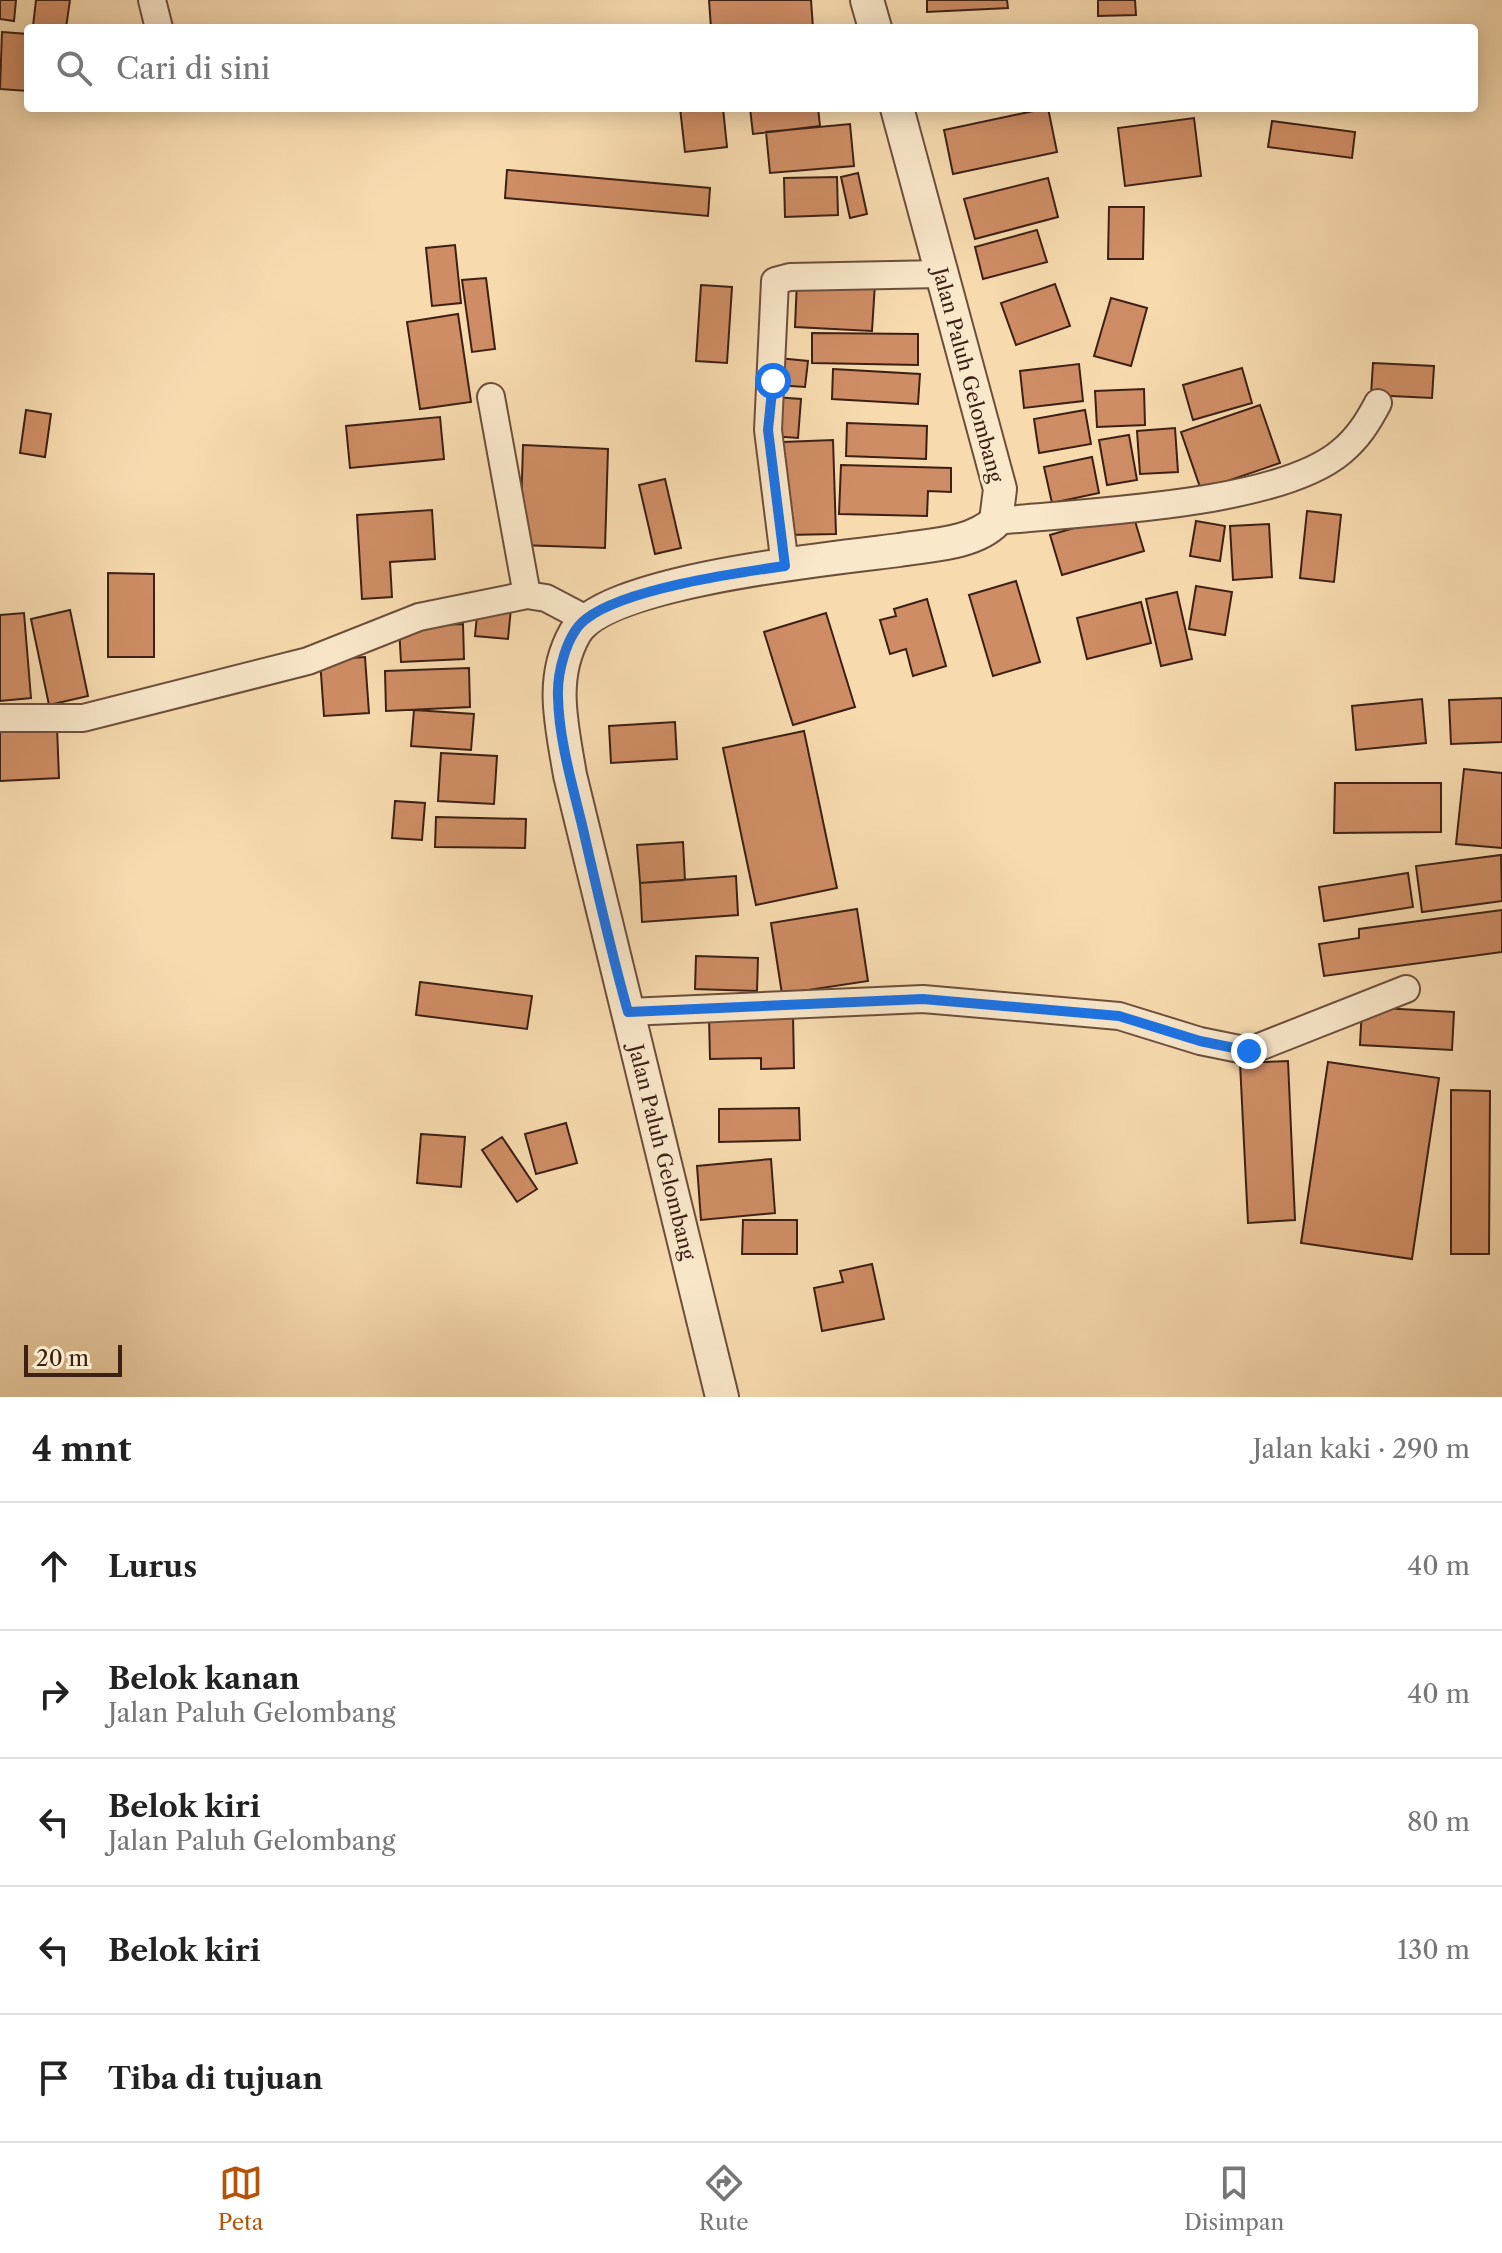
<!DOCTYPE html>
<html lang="id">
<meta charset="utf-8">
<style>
:root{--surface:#fff;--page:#f6f6f6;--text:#222;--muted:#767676;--line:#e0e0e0;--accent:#b45309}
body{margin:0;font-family:"Libre Caslon Text",serif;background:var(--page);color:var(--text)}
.scale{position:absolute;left:24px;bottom:20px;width:98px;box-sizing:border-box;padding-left:8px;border:4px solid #3d2014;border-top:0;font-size:22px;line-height:28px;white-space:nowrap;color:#3d2014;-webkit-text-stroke:6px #fae8cb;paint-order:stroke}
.stop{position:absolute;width:24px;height:24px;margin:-18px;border:6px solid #1a73e8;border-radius:50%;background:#fff}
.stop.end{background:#1a73e8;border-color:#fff;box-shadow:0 2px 8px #0008}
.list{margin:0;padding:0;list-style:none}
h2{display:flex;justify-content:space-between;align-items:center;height:104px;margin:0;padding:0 32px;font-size:34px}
h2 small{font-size:26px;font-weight:400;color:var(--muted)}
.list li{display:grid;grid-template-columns:52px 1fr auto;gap:24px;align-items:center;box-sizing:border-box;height:128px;padding:0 32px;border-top:2px solid var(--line)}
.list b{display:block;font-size:30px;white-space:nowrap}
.list p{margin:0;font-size:26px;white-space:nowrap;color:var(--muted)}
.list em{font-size:26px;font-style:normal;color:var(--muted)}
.icon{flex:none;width:44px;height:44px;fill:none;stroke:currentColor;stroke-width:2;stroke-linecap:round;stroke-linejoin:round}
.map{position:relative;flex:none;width:1502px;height:1397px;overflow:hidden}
.search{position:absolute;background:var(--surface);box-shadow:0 4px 20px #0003;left:24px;right:24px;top:24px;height:88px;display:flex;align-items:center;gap:20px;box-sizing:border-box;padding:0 28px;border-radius:8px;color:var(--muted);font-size:30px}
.sheet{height:744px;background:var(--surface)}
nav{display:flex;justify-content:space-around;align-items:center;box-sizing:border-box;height:112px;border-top:2px solid var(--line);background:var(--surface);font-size:22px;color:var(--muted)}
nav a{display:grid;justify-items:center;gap:4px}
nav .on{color:var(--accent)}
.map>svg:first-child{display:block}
.building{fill:#cf8d65;stroke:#3d2014;stroke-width:2}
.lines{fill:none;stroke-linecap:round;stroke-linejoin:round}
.minor-casing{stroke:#6c4f3b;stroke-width:30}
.tertiary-casing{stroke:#6c4f3b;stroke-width:36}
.minor{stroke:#fae8cb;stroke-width:26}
.tertiary{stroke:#fae8cb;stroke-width:32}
.route{stroke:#1a73e8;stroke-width:10}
.labels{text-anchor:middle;stroke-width:6;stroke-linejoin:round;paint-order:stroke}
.street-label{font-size:20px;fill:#3d2014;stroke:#fae8cb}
</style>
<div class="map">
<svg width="1502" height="1397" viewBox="0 0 1502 1397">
<rect width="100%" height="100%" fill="#f7dbaf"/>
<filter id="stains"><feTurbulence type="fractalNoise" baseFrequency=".0025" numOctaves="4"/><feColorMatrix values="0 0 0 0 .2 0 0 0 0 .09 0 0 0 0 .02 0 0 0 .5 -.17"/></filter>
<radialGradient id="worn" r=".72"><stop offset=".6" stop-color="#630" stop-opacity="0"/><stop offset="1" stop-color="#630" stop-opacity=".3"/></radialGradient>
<path class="building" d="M0 0H16L14 21 0 19Z
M36 0H70L66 28 33 26Z
M709 0H811L813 28H711Z
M927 0H1007L1008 8 927 12Z
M1098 0H1135L1136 15 1098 16Z
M2 32 28 34V91L0 89Z
M680 108H723L727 147 685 152Z
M750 108H818L820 126 753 134Z
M1048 108 1057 152 953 174 944 130Z
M1194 118 1201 176 1125 186 1118 128Z
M1272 121 1355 132 1352 158 1268 147Z
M850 124 854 166 770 173 766 132Z
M507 170 710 188 708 216 505 198Z
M858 173 867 214 850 218 841 177Z
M837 177 838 215 785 217 784 178Z
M1048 178 1058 217 975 239 964 199Z
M1109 207H1144L1143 259H1108Z
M1037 230 1047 262 983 279 975 247Z
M455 245 461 303 432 306 426 248Z
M486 278 495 349 472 352 462 280Z
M797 280 875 283 872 331 795 327Z
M1055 284 1070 326 1016 345 1001 303Z
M701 285 732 287 727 363 696 361Z
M1111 298 1147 308 1131 366 1094 356Z
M458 314 471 402 420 409 407 322Z
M812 333 918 334V365L812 363Z
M778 358 808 361 805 387 776 385Z
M1373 363 1434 366 1432 398 1371 395Z
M1079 364 1083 401 1024 408 1020 371Z
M1242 368 1252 403 1193 420 1183 385Z
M833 369 920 374 918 404 832 399Z
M1144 389 1145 425 1097 427 1095 391Z
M774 397 801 399 798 438 771 436Z
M1260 405 1280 463 1201 490 1181 432Z
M26 410 51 414 45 457 20 453Z
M1085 410 1091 444 1039 453 1034 419Z
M440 417 444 459 350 468 346 426Z
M847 423 927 426 926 459 846 456Z
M1175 428 1178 472 1140 474 1137 431Z
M1129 435 1137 480 1107 485 1099 440Z
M833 440 836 534 786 535 783 442Z
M523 445 608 449 605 548 520 545Z
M1092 457 1099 493 1052 503 1044 467Z
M841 465 951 468V492L928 491 927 516 839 514Z
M665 479 681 548 655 554 639 485Z
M432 510 435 559 390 562 392 597 362 599 357 515Z
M1132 511 1144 551 1062 575 1050 535Z
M1307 511 1341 515 1334 582 1300 578Z
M1196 521 1225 526 1220 561 1190 556Z
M1269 524 1272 577 1233 580 1230 526Z
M108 573 154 574V657H108Z
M1016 581 1040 662 993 676 969 595Z
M1196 586 1232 592 1225 635 1189 629Z
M1177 592 1192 659 1161 666 1146 599Z
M927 599 946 666 913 676 906 649 890 654 880 620 896 616 894 609Z
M1141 602 1151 643 1087 659 1077 618Z
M478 605 511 608 508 639 475 636Z
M70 610 88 696 49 705 31 619Z
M24 613 31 698 0 701V615Z
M826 613 855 707 793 725 764 632Z
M463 624 464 659 401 662 399 627Z
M365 657 369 713 324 716 320 660Z
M469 668 470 707 386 711 385 671Z
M1502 698V742L1451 744 1449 700Z
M1422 699 1426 743 1356 750 1352 706Z
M414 710 474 714 471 750 411 746Z
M675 722 677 759 611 763 609 726Z
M57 727 59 778 0 781V730Z
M804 731 837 888 756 905 723 748Z
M441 753 497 756 494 804 438 801Z
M1464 769 1502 773V848L1456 844Z
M1335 783H1441V832L1334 833Z
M395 801 425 803 422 840 392 838Z
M436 817 526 819 525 848 435 847Z
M683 842 685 880 640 883 637 845Z
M1501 855 1502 901 1422 912 1416 866Z
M1408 873 1413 907 1324 921 1319 887Z
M736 876 738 915 642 922 640 883Z
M857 909 868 981 782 994 771 923Z
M1502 910V952L1324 976 1319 944 1359 938V929Z
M696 956 758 958 757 991 695 989Z
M420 982 532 996 527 1029 416 1015Z
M1362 1007 1454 1012 1452 1050 1360 1045Z
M793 1014 794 1068 761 1069V1058L710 1059 709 1016Z
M1288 1061 1295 1220 1248 1223 1240 1063Z
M1328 1062 1439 1078 1412 1259 1301 1243Z
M1451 1090 1490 1091 1489 1254H1451Z
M799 1108 800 1140 719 1142V1109Z
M566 1123 577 1163 536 1174 525 1134Z
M421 1134 465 1137 461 1187 417 1183Z
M502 1137 537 1189 517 1202 482 1150Z
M771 1159 775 1213 701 1220 697 1166Z
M743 1220H797V1254H742Z
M872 1264 884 1319 822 1331 814 1288 843 1282 840 1271Z"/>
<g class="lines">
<g class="minor-casing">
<path id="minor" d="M152 0 159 28
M491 397 527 595
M996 521C1082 512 1277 506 1341 452 1358 438 1368 422 1378 403
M785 566 768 430 775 281 790 277 941 274
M0 718H83L308 661 419 617 527 595 546 598 586 619
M628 1012 923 999 1119 1016 1200 1041 1249 1051 1406 989"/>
</g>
<g class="tertiary-casing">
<path id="tertiary" d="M867 0 875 28
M722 1397 570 775C562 726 549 679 575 633 606 580 835 558 899 550 929 545 974 544 996 521L1000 489 897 108"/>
</g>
<use href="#minor" class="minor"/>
<use href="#tertiary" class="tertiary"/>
</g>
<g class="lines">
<path class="route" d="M773 381 768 430 785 566C735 573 624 589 586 619 566 634 557 674 558 697 559 741 573 787 583 829 597 890 611 952 628 1012L923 999 1119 1016 1200 1041 1249 1051"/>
</g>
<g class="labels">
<g class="street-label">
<text transform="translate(968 375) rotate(75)" y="7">Jalan Paluh Gelombang</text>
<text transform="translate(662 1152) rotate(76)" y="7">Jalan Paluh Gelombang</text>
</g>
</g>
<rect width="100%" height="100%" filter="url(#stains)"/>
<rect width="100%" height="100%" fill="url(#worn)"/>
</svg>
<div class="scale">20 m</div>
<div class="stop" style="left:773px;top:381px"></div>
<div class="stop end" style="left:1249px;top:1051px"></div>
<div class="search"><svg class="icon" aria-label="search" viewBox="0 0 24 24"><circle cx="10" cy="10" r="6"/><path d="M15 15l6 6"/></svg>Cari di sini</div>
</div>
<section class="sheet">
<h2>4 mnt<small>Jalan kaki · 290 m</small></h2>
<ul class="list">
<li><svg class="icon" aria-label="ahead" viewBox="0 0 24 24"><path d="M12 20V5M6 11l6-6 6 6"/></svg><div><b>Lurus</b></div><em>40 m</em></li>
<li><svg class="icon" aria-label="right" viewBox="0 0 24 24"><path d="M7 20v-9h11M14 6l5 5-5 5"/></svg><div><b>Belok kanan</b><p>Jalan Paluh Gelombang</p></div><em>40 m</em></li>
<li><svg class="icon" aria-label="left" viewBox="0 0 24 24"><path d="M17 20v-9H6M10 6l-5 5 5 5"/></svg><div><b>Belok kiri</b><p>Jalan Paluh Gelombang</p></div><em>80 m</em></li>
<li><svg class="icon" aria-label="left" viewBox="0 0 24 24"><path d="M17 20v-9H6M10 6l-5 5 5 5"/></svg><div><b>Belok kiri</b></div><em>130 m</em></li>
<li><svg class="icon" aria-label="arrive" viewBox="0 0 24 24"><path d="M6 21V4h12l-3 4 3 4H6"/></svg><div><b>Tiba di tujuan</b></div></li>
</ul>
</section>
<nav>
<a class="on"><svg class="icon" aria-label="map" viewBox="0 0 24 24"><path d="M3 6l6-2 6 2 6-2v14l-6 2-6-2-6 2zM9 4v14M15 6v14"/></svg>Peta</a>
<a><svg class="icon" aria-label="directions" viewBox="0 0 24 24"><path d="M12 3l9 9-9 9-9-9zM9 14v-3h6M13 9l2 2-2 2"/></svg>Rute</a>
<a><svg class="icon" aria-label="saved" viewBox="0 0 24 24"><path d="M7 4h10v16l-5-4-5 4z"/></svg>Disimpan</a>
</nav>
